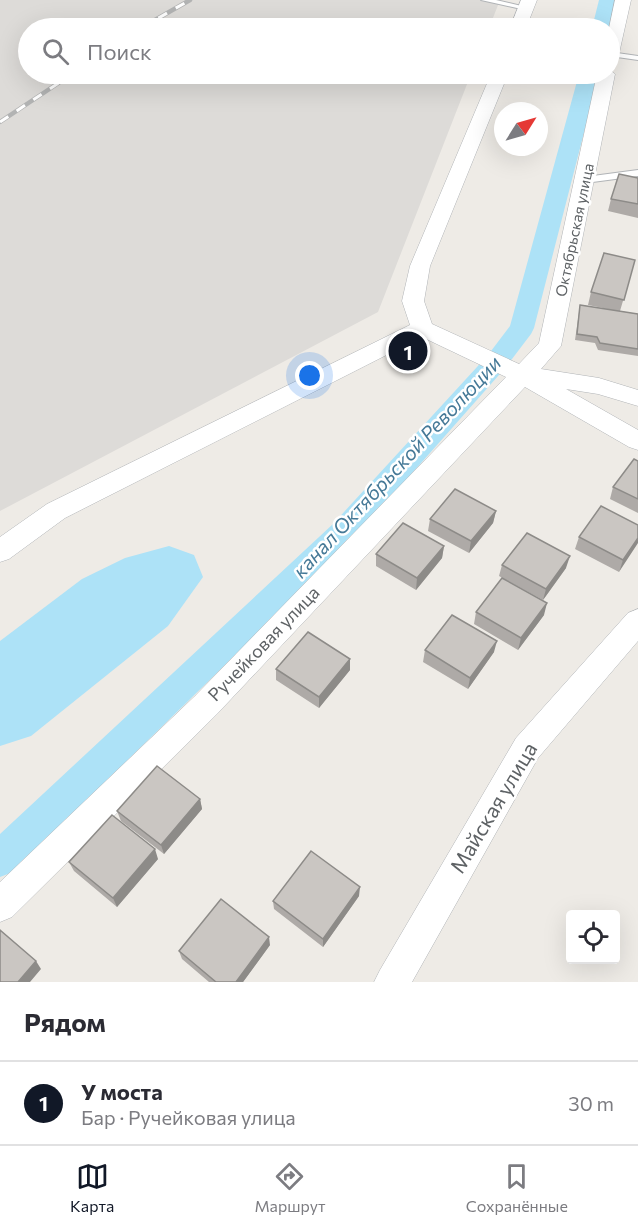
<!DOCTYPE html>
<html lang="ru">
<meta charset="utf-8">
<style>
:root{--surface:#fff;--page:#f2f2f3;--text:#2b2b33;--muted:#7c7c81;--line:#e1e1e2;--accent:#111827}
body{margin:0;font-family:Commissioner,sans-serif;background:var(--page);color:var(--text)}
.controls{position:absolute;right:18px;bottom:18px;display:grid;overflow:hidden;border-radius:6px;box-shadow:0 6px 24px #0002}
.controls button{width:54px;height:54px;display:grid;place-items:center;padding:0;border:0;border-bottom:2px solid var(--line);background:var(--surface);color:var(--text);font:30px sans-serif}
.compass{position:absolute;left:494px;top:102px;width:54px;height:54px;border-radius:50%;background:var(--surface);box-shadow:0 6px 24px #0002;rotate:53deg}
.you{position:absolute;left:310px;top:376px;width:21px;height:21px;margin:-15px;border:4px solid #fff;border-radius:50%;background:#1a73e8;box-shadow:0 0 0 9px #1a73e833}
.badge{display:grid;place-items:center;width:39px;height:39px;border-radius:50%;background:var(--accent);color:#fff;font-size:20px;font-weight:700}
.pin{position:absolute;translate:-50% -50%;border:3px solid #fff;box-shadow:0 2px 6px #0006}
.list{margin:0;padding:0;list-style:none}
h2{display:flex;justify-content:space-between;align-items:center;height:78px;margin:0;padding:0 24px;font-size:26px}
h2 small{font-size:20px;font-weight:400;color:var(--muted)}
.list li{display:grid;grid-template-columns:39px 1fr auto;gap:18px;align-items:center;box-sizing:border-box;height:84px;padding:0 24px;border-top:2px solid var(--line)}
.list b{display:block;font-size:22px;white-space:nowrap}
.list p{margin:0;font-size:20px;white-space:nowrap;color:var(--muted)}
.list em{font-size:20px;font-style:normal;color:var(--muted)}
.icon{flex:none;width:33px;height:33px;fill:none;stroke:currentColor;stroke-width:2;stroke-linecap:round;stroke-linejoin:round}
.map{position:relative;flex:none;width:638px;height:982px;overflow:hidden}
.search{position:absolute;background:var(--surface);box-shadow:0 6px 24px #0002;left:18px;right:18px;top:18px;height:66px;display:flex;align-items:center;gap:15px;box-sizing:border-box;padding:0 21px;border-radius:33px;color:var(--muted);font-size:22px}
.sheet{height:162px;background:var(--surface)}
nav{display:flex;justify-content:space-around;align-items:center;box-sizing:border-box;height:84px;border-top:2px solid var(--line);background:var(--surface);font-size:16px;color:var(--muted)}
nav a{display:grid;justify-items:center;gap:3px}
nav .on{color:var(--accent)}
.map>svg:first-child{display:block}
.industrial{fill:#dddbd8}
.water{fill:#ade2f7}
.lines{fill:none;stroke-linecap:round;stroke-linejoin:round}
.canal{fill:#ade2f7;fill-rule:evenodd}
.lane-casing{stroke:#b1b4b7;stroke-width:2}
.street-casing{stroke:#b1b4b7;stroke-width:1}
.lane{fill:#fff;fill-rule:evenodd}
.street{fill:#fff;fill-rule:evenodd}
.rail-casing{stroke:#b2b3b3;stroke-width:4.5}
.rail{stroke:#fff;stroke-width:3;stroke-dasharray:10;stroke-linecap:butt}
.wall{fill:#aeaaa7}
.shaded-wall{fill:#8d8b88}
.building{fill:#cac6c2;stroke:#8d8b88;stroke-width:1.5}
.labels{text-anchor:middle;stroke-width:5;stroke-linejoin:round;paint-order:stroke}
.far-street-label{font-size:15px;fill:#5e6265;stroke:#fff}
.street-label{font-size:18px;fill:#5e6265;stroke:#fff}
.water-label{font-size:20px;font-style:italic;fill:#457997;stroke:#fff}
.near-street-label{font-size:21px;fill:#5e6265;stroke:#fff}
</style>
<div class="map">
<svg width="638" height="982" viewBox="0 0 638 982">
<rect width="100%" height="100%" fill="#eeebe6"/>
<path class="industrial" d="M0 0H500L489 28H28V74H471L378 312 0 511Z"/>
<path class="water" d="M169 546 194 555 203 577 168 626 31 736 0 746V641L82 579 125 558Z"/>
<g class="lines">
<path class="canal" d="M599 0H617L610 29 592 28Z
M579 74H599L534 328 531 334 506 367 353 540 13 872 0 877V834L333 524 488 355 510 326Z"/>
<g class="lane-casing">
<path id="lane" d="M481 0H496L530 8 526 10Z
M610 52 638 56V60L610 56Z
M638 170V176L585 183 580 180 585 177Z"/>
</g>
<g class="street-casing">
<path id="street" d="M521 0H537L526 28H510Z
M615 0H631L618 58 610 63 609 28Z
M610 70 615 74 561 346 541 369 599 378 638 390V406L598 394 566 389 638 430V450L629 447 525 387 217 714 12 917 0 922V882L195 696 506 377 422 337 65 518 9 559 0 562V537L47 504 410 325 402 301 410 266 491 74H508L430 266 424 301 432 324 519 364 539 343 597 74H610Z
M638 609V641L538 758 412 982H374L380 970 516 738 628 613Z"/>
</g>
<use href="#lane" class="lane"/>
<use href="#street" class="street"/>
<g class="rail-casing">
<path id="rail" d="M141 28 190 0
M0 122 72 74"/>
</g>
<use href="#rail" class="rail"/>
</g>
<path class="wall" d="M638 178V218L608 211 611 199Z
M635 260 620 311 638 314V356L598 350 595 343 575 340 580 305 608 309 588 305 591 292Z
M638 461V513L610 499 613 487Z
M496 511 493 523 469 553 428 531 430 519Z
M638 525 619 572 575 549 579 537Z
M444 546 442 558 416 590 376 566V554Z
M502 565 566 568 543 600 499 576Z
M476 612 544 615 518 650 474 624Z
M425 650 494 652 468 689 423 662Z
M350 659V670L319 708 276 680V669Z
M200 799 202 809 164 854 121 821 117 811Z
M158 859 117 907 74 871 69 862Z
M359 896 323 947 274 909 273 901Z
M270 945 243 982H209L182 959 179 951Z"/>
<path class="shaded-wall" d="M496 511 493 523 469 553 471 541Z
M638 538V543L619 572 623 560Z
M444 546 442 558 416 590 417 578Z
M570 556 566 568 543 600 546 589Z
M547 603 544 615 518 650 521 638Z
M497 641 494 652 468 689 470 678Z
M350 659V670L319 708V697Z
M200 799 202 809 164 854 161 845Z
M155 849 158 859 117 907 113 898Z
M360 887 359 896 323 947V939Z
M269 937 270 945 243 982H236Z
M36 961 41 969 30 982H18Z"/>
<path class="building" d="M619 174 638 178V204L611 199Z
M604 253 635 260 624 300 591 292Z
M580 305 638 314V349L600 343 597 337 577 334Z
M634 459 638 461V499L613 487Z
M455 489 496 511 471 541 430 519Z
M601 506 638 525V538L623 560 579 537Z
M403 523 444 546 417 578 376 554Z
M527 533 570 556 546 589 502 565Z
M502 578 547 603 521 638 476 612Z
M452 615 497 641 470 678 425 650Z
M308 632 350 659 319 697 276 669Z
M157 766 200 799 161 845 117 811Z
M112 815 155 849 113 898 69 862Z
M311 851 360 887 323 939 273 901Z
M221 899 269 937 236 982H216L179 951Z
M0 930 36 961 18 982H0Z"/>
<g class="labels">
<g class="far-street-label">
<text transform="translate(575 230) rotate(-78)" y="5">Октябрьская улица</text>
</g>
<g class="street-label">
<text transform="translate(264 644) rotate(-46)" y="6">Ручейковая улица</text>
</g>
<g class="water-label">
<text transform="translate(397 467) rotate(-47)" y="7">канал Октябрьской Революции</text>
</g>
<g class="near-street-label">
<text transform="translate(494 808) rotate(-59)" y="7">Майская улица</text>
</g>
</g>
</svg>
<div class="controls">
<button><svg class="icon" aria-label="locate" viewBox="0 0 24 24"><circle cx="12" cy="12" r="6"/><path d="M12 2v4M12 18v4M2 12h4M18 12h4"/></svg></button>
</div>
<svg class="compass" viewBox="-18 -18 36 36"><path d="M0-13l5 13h-10z" fill="#e53935"/><path d="M0 13l5-13h-10z" fill="#7c7c81"/></svg>
<div class="you"></div>
<div class="pin badge" style="left:408px;top:351px">1</div>
<div class="search"><svg class="icon" aria-label="search" viewBox="0 0 24 24"><circle cx="10" cy="10" r="6"/><path d="M15 15l6 6"/></svg>Поиск</div>
</div>
<section class="sheet">
<h2>Рядом<small></small></h2>
<ul class="list">
<li><span class="badge">1</span><div><b>У моста</b><p>Бар · Ручейковая улица</p></div><em>30 m</em></li>
</ul>
</section>
<nav>
<a class="on"><svg class="icon" aria-label="map" viewBox="0 0 24 24"><path d="M3 6l6-2 6 2 6-2v14l-6 2-6-2-6 2zM9 4v14M15 6v14"/></svg>Карта</a>
<a><svg class="icon" aria-label="directions" viewBox="0 0 24 24"><path d="M12 3l9 9-9 9-9-9zM9 14v-3h6M13 9l2 2-2 2"/></svg>Маршрут</a>
<a><svg class="icon" aria-label="saved" viewBox="0 0 24 24"><path d="M7 4h10v16l-5-4-5 4z"/></svg>Сохранённые</a>
</nav>
